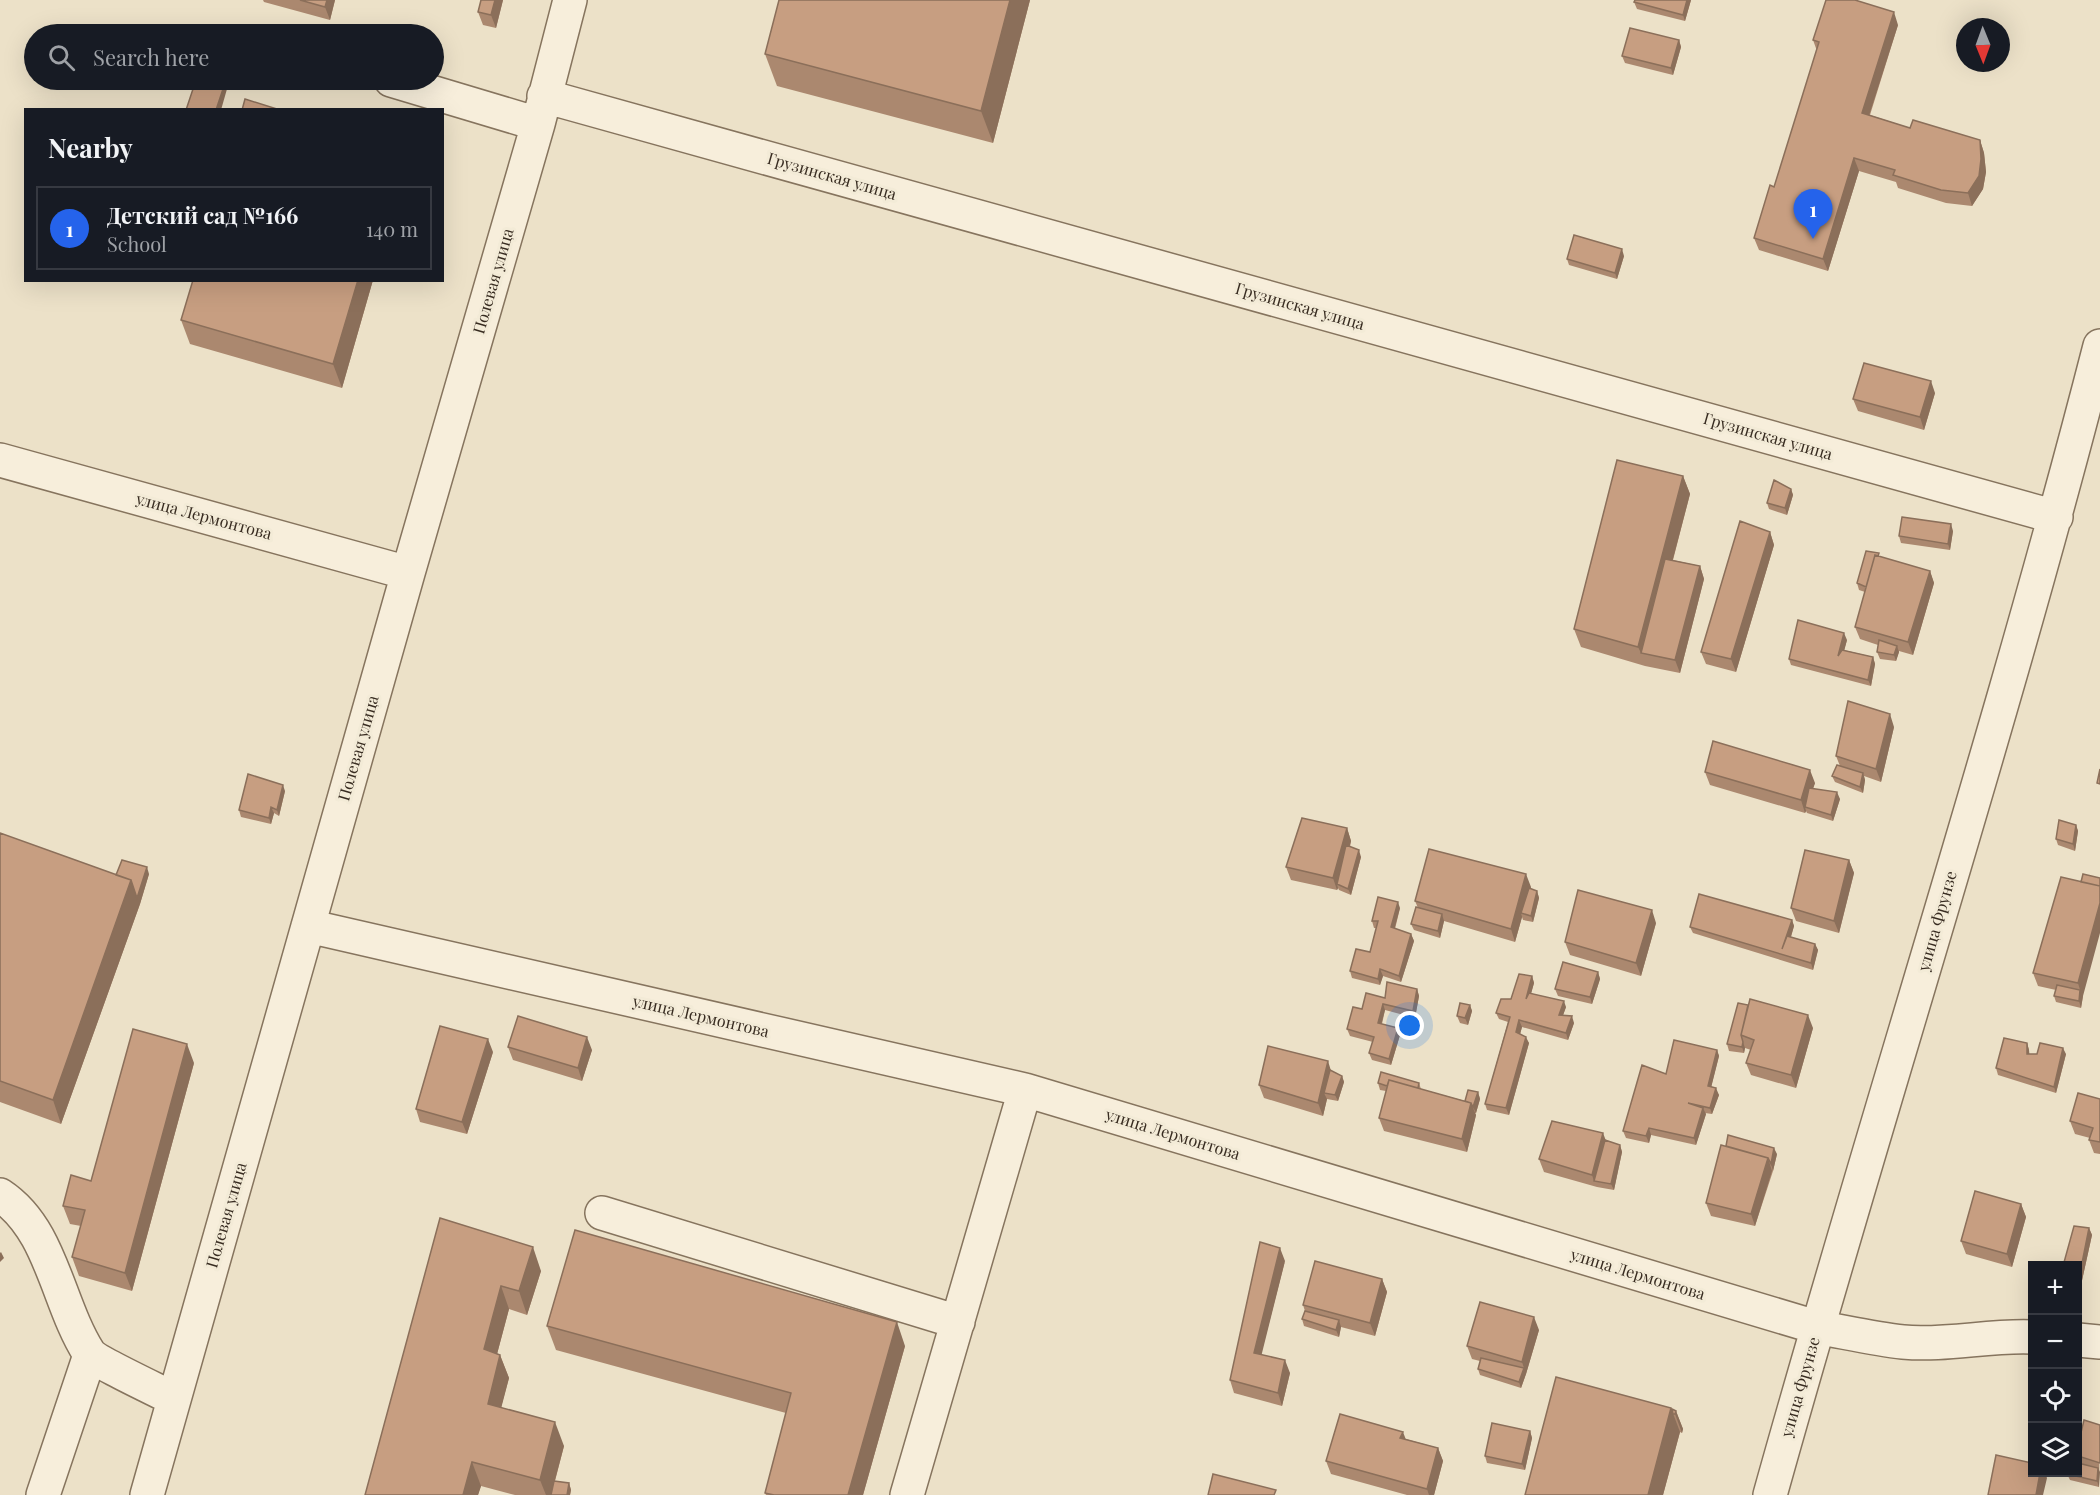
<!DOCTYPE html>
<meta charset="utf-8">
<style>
:root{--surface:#171b24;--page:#242831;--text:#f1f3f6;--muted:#9ea1a6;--line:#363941;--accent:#2563eb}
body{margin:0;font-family:"Playfair Display",serif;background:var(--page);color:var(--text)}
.controls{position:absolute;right:18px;bottom:18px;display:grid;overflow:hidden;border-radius:0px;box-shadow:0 6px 24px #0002}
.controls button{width:54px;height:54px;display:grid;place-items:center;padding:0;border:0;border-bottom:2px solid var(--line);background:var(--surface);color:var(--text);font:30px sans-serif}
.compass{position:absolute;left:1956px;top:18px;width:54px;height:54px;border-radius:50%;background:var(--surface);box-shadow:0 6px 24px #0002;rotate:179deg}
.you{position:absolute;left:1410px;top:1026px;width:21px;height:21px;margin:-15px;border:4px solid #fff;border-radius:50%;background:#1a73e8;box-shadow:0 0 0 9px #1a73e833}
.badge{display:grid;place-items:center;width:39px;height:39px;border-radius:50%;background:var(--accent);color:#fff;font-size:20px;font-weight:700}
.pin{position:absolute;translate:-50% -50px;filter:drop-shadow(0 2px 3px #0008)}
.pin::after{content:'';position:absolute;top:32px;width:21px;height:18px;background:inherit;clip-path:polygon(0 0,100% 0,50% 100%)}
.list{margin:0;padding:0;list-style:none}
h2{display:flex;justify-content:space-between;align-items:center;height:78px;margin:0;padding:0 24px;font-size:26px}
h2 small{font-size:20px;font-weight:400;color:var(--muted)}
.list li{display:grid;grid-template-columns:39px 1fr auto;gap:18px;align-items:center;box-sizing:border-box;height:84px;margin:0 12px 12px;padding:0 12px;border:2px solid var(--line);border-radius:0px}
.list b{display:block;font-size:22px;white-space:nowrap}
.list p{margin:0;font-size:20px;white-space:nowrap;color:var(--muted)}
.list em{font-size:20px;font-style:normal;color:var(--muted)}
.icon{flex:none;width:33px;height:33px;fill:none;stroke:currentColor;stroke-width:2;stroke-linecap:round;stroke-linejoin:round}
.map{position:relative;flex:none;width:2100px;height:1495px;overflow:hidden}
.search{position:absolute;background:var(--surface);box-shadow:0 6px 24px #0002;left:24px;top:24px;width:420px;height:66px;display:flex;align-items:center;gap:15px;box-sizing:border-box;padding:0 21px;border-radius:33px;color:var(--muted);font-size:22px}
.panel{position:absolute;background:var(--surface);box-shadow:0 6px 24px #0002;left:24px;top:108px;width:420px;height:174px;border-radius:0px}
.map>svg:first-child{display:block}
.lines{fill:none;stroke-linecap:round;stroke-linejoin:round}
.minor-casing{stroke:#86745e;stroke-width:36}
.minor{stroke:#f7eedb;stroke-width:33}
.wall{fill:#ab886f}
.shaded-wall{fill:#8b6f5a}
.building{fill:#c79e81;stroke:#8b6f5a;stroke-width:1.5}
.labels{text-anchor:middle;stroke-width:6;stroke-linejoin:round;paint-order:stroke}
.street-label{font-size:16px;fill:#382c21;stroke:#f3ebd7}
</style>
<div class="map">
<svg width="2100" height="1495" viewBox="0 0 2100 1495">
<rect width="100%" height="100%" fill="#ece1c8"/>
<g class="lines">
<g class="minor-casing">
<path id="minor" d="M391 80 538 124
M544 96 2056 517
M0 460 408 573
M308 926 1025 1090 1816 1327C1845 1332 1874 1339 1903 1342 1946 1346 1989 1335 2032 1337
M0 1195C52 1229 57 1303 89 1353 96 1362 159 1391 174 1399
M602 1213 958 1322
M2078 1340 2100 1342
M43 1495 90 1355
M147 1495 408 573 538 124 570 0
M907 1495 1025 1090
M1770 1495C1877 1111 2001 732 2100 346"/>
</g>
<use href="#minor" class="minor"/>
</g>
<path class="wall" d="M263 0H335L330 20 264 2Z
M481 0H503L496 28 483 25 478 12Z
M779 0H1030L993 143 777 86 765 54Z
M1691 0 1685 21 1637 9 1634 2Z
M1898 25 1870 115 1910 128 1980 140 1984 153 1986 172 1983 189 1972 206 1946 203 1898 188 1896 182 1859 171 1828 271 1759 250 1754 238 1774 187 1817 51 1813 40Z
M1679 40 1681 47 1673 75 1625 63 1622 56Z
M1624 256 1617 279 1569 265 1567 259Z
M373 280 342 388 190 344 181 320Z
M1935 393 1924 430 1858 411 1853 399Z
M1683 476 1690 494 1673 560 1700 566 1704 579 1680 673 1645 666 1581 647 1574 629Z
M1791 489 1793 495 1787 515 1769 509 1767 503Z
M1953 531 1950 550 1901 543 1899 536Z
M1770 532 1774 545 1736 672 1706 664 1701 652Z
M1880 557 1930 571 1934 583 1913 655 1899 651V652L1896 661 1880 659 1877 652 1878 645 1860 639 1855 627 1865 592 1859 590 1857 583Z
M1847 640 1844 650 1873 657 1875 664 1871 686 1791 665 1789 659Z
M1894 727 1881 782 1864 776 1865 780 1863 793 1835 782 1832 776 1840 766 1836 756Z
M1705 772 1815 783 1813 788 1840 799 1833 821 1807 813 1806 811 1805 813 1710 785Z
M285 791 279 816 274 813 271 824 241 817 239 810Z
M2076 825 2078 831 2075 851 2058 845 2056 839Z
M1347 828 1351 841 1350 847 1361 857 1351 895 1339 890 1338 888 1337 890 1291 880 1286 867Z
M0 833 116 875 149 874 140 904 61 1124 0 1102Z
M1849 860 1854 873 1839 933 1796 921 1791 908Z
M2081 882 2083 996 2081 1008 2056 1002 2054 996 2056 990 2038 986 2033 973Z
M1531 887 1530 889 1537 891 1539 898 1533 922 1523 920 1522 917 1515 942 1444 921 1440 938 1414 930 1411 924 1418 908 1415 901Z
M1400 908 1395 929 1411 934 1414 941 1401 982 1383 976 1380 985 1352 978 1350 971 1370 952 1376 928H1374L1372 921Z
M1792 920 1794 926 1791 937 1815 944 1818 950 1813 970 1693 933 1690 927Z
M1656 923 1641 976 1570 955 1565 942Z
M1598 972 1600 979 1592 1004 1558 996 1555 989Z
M1532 976 1534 983 1531 993 1566 1007 1563 1015 1574 1023 1568 1040 1522 1027 1520 1034 1529 1043 1509 1115 1487 1110 1485 1104 1508 1022 1499 1019 1496 1013 1511 999Z
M1417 989 1419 996 1415 1018 1385 1010 1382 1024 1398 1028 1400 1035 1391 1065 1372 1060 1369 1053 1373 1042 1350 1036 1347 1029 1362 1009 1385 998Z
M1738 1003 1813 1028 1796 1088 1751 1075 1746 1063 1751 1050 1745 1048 1744 1053 1729 1051 1727 1044Z
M1470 1005 1472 1011 1468 1025 1460 1023 1457 1016Z
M2027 1043 2029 1050V1054H2066L2056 1093 1998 1075 1996 1068Z
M508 1047 592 1050 582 1081 513 1060Z
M1717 1050 1719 1056 1711 1087 1719 1095 1712 1114 1705 1113 1706 1114 1696 1145 1651 1135 1649 1143 1626 1138 1623 1131 1666 1074Z
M493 1052 467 1134 420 1122 416 1109Z
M194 1063 132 1291 79 1276 72 1257 81 1226 70 1224 63 1206 91 1181Z
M1331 1071 1342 1076 1344 1082 1338 1101 1327 1099 1323 1116 1264 1098 1259 1085Z
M1378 1083H1419L1421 1089 1465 1101 1478 1092 1480 1099 1476 1113H1475L1476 1115 1467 1152 1384 1131 1379 1118 1386 1091 1380 1090Z
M2100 1099V1154L2094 1153 2089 1140 2090 1138 2075 1134 2070 1121Z
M1620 1145 1622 1152 1614 1190 1597 1187 1544 1172 1539 1159Z
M1777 1154 1773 1171 1755 1226 1711 1216 1706 1203Z
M2021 1204 2026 1217 2012 1267 1966 1254 1961 1241Z
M440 1218 541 1271 527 1315 509 1309 497 1354 500 1355 509 1378 501 1407 564 1446 555 1481 569 1483 571 1490 570 1495H515L481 1486 478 1495H365Z
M2089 1228 2092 1235 2081 1285 2078 1284V1266Z
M1285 1261 1261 1354 1290 1373 1282 1406 1234 1393 1230 1380Z
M1382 1279 1387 1292 1375 1336 1341 1327 1339 1337 1304 1326 1302 1319 1305 1311 1303 1305Z
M547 1326 905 1346 863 1495H766L765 1493 786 1413 556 1350Z
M1539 1330 1526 1374 1521 1388 1480 1375 1478 1369 1480 1361 1472 1359 1467 1346Z
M1672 1409 1676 1411 1683 1429 1682 1433 1680 1432 1663 1495H1525Z
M2100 1425 2099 1487 2070 1480 2067 1474 2078 1473V1445Z
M1530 1431 1532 1438 1525 1470 1487 1463 1485 1456Z
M1406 1439 1438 1448 1443 1461 1434 1495H1407L1331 1474 1326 1461Z"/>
<path class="shaded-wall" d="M327 0H335L330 20 325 7Z
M495 0H503L496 28 491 15Z
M1010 0H1030L993 143 981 111Z
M1687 0H1691L1685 21 1683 15Z
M1894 12 1898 25 1866 125 1862 113Z
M1679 40 1681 47 1673 75 1671 68Z
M226 80H228L229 82 221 110H216Z
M1980 140 1984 153 1986 172 1983 189 1972 206 1968 193Z
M1854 158 1859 171 1828 271 1823 259Z
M1622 249 1624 256 1617 279 1615 273Z
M358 280H373L342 388 333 364Z
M1931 381 1935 393 1924 430 1920 417Z
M1683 476 1690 494 1648 654 1641 653 1638 647Z
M1791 489 1793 495 1787 515 1785 508Z
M1951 524 1953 531 1950 550 1948 544Z
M1770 532 1774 545 1736 672 1731 659Z
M1700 566 1704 579 1680 673 1675 660Z
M1930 571 1934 583 1913 655 1908 642Z
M1844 633 1847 640 1841 663 1838 656Z
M1897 646 1899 652 1896 661 1894 655Z
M1873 657 1875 664 1871 686 1868 680Z
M1890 714 1894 727 1881 782 1876 769Z
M1810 770 1815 783 1807 807H1805L1806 811 1805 813 1801 800Z
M1863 773 1865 780 1863 793 1860 787Z
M283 785 285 791 279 816 277 810Z
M1837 792 1840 799 1833 821 1831 815Z
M271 807 274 813 271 824 269 818Z
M2076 825 2078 831 2075 851 2073 844Z
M1347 828 1351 841 1339 885 1337 884 1338 888 1337 890 1333 878Z
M1359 850 1361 857 1351 895 1348 889Z
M1849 860 1854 873 1839 933 1834 921Z
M147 867 149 874 140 904 61 1124 53 1100 131 880Z
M1526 874 1531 887 1523 914 1521 913 1522 917 1515 942 1511 929Z
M1537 891 1539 898 1533 922 1531 916Z
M1398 902 1400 908 1393 934 1391 927Z
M2100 903V933L2083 996 2081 1008 2079 1001 2080 990 2078 983Z
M1652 910 1656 923 1641 976 1636 963Z
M1442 914 1444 921 1440 938 1438 931Z
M1792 920 1794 926 1785 956 1782 949Z
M1411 934 1414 941 1401 982 1399 976Z
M1815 944 1818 950 1813 970 1811 963Z
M1380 969 1383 976 1380 985 1378 979Z
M1598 972 1600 979 1592 1004 1590 997Z
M1532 976 1534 983 1528 1005 1526 999Z
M1417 989 1419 996 1415 1018 1413 1011Z
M1564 1001 1566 1007 1561 1021 1559 1015Z
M1383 1004 1385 1010 1380 1029 1378 1023Z
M1470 1005 1472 1011 1468 1025 1465 1018Z
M1808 1015 1813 1028 1796 1088 1791 1075Z
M1572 1016 1574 1023 1568 1040 1566 1033Z
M1519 1020 1522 1027 1519 1038 1516 1032Z
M1398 1028 1400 1035 1391 1065 1389 1059Z
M587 1037 592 1050 582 1081 578 1068Z
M1526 1037 1529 1043 1509 1115 1506 1108Z
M488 1039 493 1052 467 1134 462 1122Z
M1743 1042 1745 1048 1744 1053 1742 1047Z
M2027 1043 2029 1050 2030 1060 2027 1054Z
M187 1044 194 1063 132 1291 125 1273Z
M2063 1048 2066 1054 2056 1093 2054 1087Z
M1717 1050 1719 1056 1710 1092 1708 1086Z
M1328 1061 1332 1074 1324 1093 1327 1099 1323 1116 1318 1103Z
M1342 1076 1344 1082 1338 1101 1335 1095Z
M1716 1088 1719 1095 1712 1114 1710 1108Z
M1478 1092 1480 1099 1476 1113 1473 1107Z
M1471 1103 1476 1115 1467 1152 1462 1139Z
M1703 1108 1706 1114 1696 1145 1694 1138Z
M1649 1128 1651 1135 1649 1143 1646 1136Z
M1603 1133 1608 1146 1594 1181 1592 1175Z
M1620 1145 1622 1152 1614 1190 1611 1184Z
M1774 1148 1777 1154 1773 1171 1771 1164Z
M1768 1158 1772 1171 1755 1226 1751 1214Z
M2021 1204 2026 1217 2012 1267 2007 1254Z
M2089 1228 2092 1235 2081 1285 2079 1278Z
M533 1247 541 1271 527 1315 519 1291Z
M1280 1248 1285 1261 1259 1365 1254 1353Z
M1 1252 4 1258 0 1262V1253Z
M1382 1279 1387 1292 1375 1336 1370 1323Z
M501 1286 509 1309 492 1373 484 1349Z
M1534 1317 1539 1330 1526 1374 1521 1388 1519 1382 1524 1368 1522 1362Z
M1339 1320 1341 1327 1339 1337 1336 1330Z
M897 1322 905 1346 863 1495H848Z
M500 1355 509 1378 496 1428 488 1404Z
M1285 1360 1290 1373 1282 1406 1278 1393Z
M1671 1408 1680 1432 1663 1495H1648Z
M1676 1411 1683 1429 1682 1433 1675 1414Z
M555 1422 564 1446 551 1495H546L540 1480Z
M1530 1431 1532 1438 1525 1470 1522 1464Z
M1403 1432 1408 1445 1400 1438Z
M1438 1448 1443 1461 1434 1495H1429L1427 1489Z
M472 1462 481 1486 478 1495H463Z
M2098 1468 2100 1472 2099 1487 2097 1481Z
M2040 1473H2045L2047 1478 2043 1495H2036Z
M569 1483 571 1490 570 1495H567Z"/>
<path class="building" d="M300 0H327L325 7Z
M481 0H495L491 15 478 12Z
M779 0H1010L981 111 765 54Z
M1635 0H1687L1683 15 1634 2Z
M1826 0H1855L1894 12 1862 113 1910 128 1913 120 1980 140 1981 159 1979 176 1968 193 1941 190 1893 175 1895 170 1854 158 1823 259 1754 238 1770 185 1774 187 1819 42 1813 40Z
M1630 28 1679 40 1671 68 1622 56Z
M196 80H226L216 110H186Z
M245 99 280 110H242Z
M1574 235 1622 249 1615 273 1567 259Z
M193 280H358L333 364 181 320Z
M1864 363 1931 381 1920 417 1853 399Z
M1617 460 1683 476 1638 647 1574 629Z
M1774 480 1791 489 1785 508 1767 503Z
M1902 517 1951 524 1948 544 1899 536Z
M1740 521 1770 532 1731 659 1701 652Z
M1866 551 1879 553 1878 556 1875 555 1866 587 1857 583Z
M1875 555 1930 571 1908 642 1855 627Z
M1665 559 1700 566 1675 660 1641 653Z
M1798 620 1844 633 1838 656 1842 650 1873 657 1868 680 1789 659Z
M1879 640 1897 646 1894 655 1877 652Z
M1848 701 1890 714 1876 769 1836 756Z
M1713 741 1810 770 1801 800 1705 772Z
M1837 765 1863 773 1860 787 1832 776Z
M2100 769V784L2097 783Z
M248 774 283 785 277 810 271 807 269 818 239 810Z
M1809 788 1837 792 1831 815 1805 807Z
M1302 818 1347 828 1333 878 1286 867Z
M2059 820 2076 825 2073 844 2056 839Z
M0 833 131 880 53 1100 0 1081Z
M1346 845 1359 850 1348 889 1337 884Z
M1429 849 1526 874 1511 929 1415 901Z
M1805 850 1849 860 1834 921 1791 908Z
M122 860 147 867 137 898 131 880 116 875Z
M2083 874 2100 878V886L2081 882Z
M2061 877 2100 886V903L2078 983 2033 973Z
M1529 888 1537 891 1531 916 1521 913Z
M1578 890 1652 910 1636 963 1565 942Z
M1699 894 1792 920 1782 949 1787 936 1815 944 1811 963 1690 927Z
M1378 897 1398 902 1391 927 1411 934 1399 976 1380 969 1378 979 1350 971 1356 949 1370 952 1378 921H1372Z
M1416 907 1442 914 1438 931 1411 924Z
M1563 962 1598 972 1590 997 1555 989Z
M1519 974 1532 976 1526 999 1529 993 1564 1001 1559 1015 1572 1016 1566 1033 1519 1020 1516 1032 1526 1037 1506 1108 1485 1104 1510 1017 1496 1013 1501 999H1511Z
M1387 982 1417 989 1413 1011 1383 1004 1378 1023 1398 1028 1389 1059 1369 1053 1374 1037 1347 1029 1353 1007 1362 1009 1366 993 1385 998Z
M2057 985 2080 990 2079 1001 2054 996Z
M1750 999 1808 1015 1791 1075 1746 1063 1754 1040 1741 1035Z
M1460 1003 1470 1005 1465 1018 1457 1016Z
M1738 1003 1748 1005 1741 1035 1743 1042 1742 1047 1727 1044Z
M518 1016 587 1037 578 1068 508 1047Z
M440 1026 488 1039 462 1122 416 1109Z
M133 1029 187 1044 125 1273 72 1257 85 1210 63 1206 71 1175 91 1181Z
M2004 1038 2027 1043V1054H2037L2040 1043 2063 1048 2054 1087 1996 1068Z
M1674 1040 1717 1050 1708 1086 1716 1088 1710 1108 1688 1103 1703 1108 1694 1138 1649 1128 1646 1136 1623 1131 1642 1065 1666 1074Z
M1268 1046 1328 1061 1318 1103 1259 1085Z
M1330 1070 1342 1076 1335 1095 1324 1093Z
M1381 1072 1419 1083 1418 1088 1389 1080 1387 1086 1378 1083Z
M1389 1080 1471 1103 1462 1139 1379 1118Z
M1468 1090 1478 1092 1473 1107 1471 1103 1465 1101Z
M2078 1093 2100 1099V1142L2089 1140 2093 1128 2070 1121Z
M1552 1121 1603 1133 1592 1175 1539 1159Z
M1728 1135 1774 1148 1771 1164 1768 1158 1726 1146Z
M1605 1140 1620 1145 1611 1184 1594 1181Z
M1721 1145 1768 1158 1751 1214 1706 1203Z
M1975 1191 2021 1204 2007 1254 1961 1241Z
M440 1218 533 1247 519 1291 501 1286 484 1349 500 1355 488 1404 555 1422 540 1480 472 1462 463 1495H365Z
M2074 1226 2089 1228 2079 1278H2078V1266H2063Z
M575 1230 897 1322 848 1495H774L765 1493 791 1393 547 1326Z
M1260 1242 1280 1248 1254 1353 1285 1360 1278 1393 1230 1380Z
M1315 1261 1382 1279 1370 1323 1303 1305Z
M1480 1302 1534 1317 1522 1362 1467 1346Z
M1305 1311 1339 1320 1336 1330 1302 1319Z
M1481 1358 1524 1368 1519 1382 1478 1369Z
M1556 1377 1671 1408 1648 1495H1525Z
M1672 1409 1676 1411 1675 1414H1673Z
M1340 1414 1403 1432 1400 1438 1438 1448 1427 1489 1326 1461Z
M2084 1420 2100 1425V1463L2078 1456V1445Z
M1492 1423 1530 1431 1522 1464 1485 1456Z
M1996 1455 2032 1463V1473H2040L2036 1495H1988Z
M2078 1463 2098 1468 2097 1481 2067 1474V1473H2078Z
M1213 1474 1276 1490 1274 1495H1208Z
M554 1481 569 1483 567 1495H551Z"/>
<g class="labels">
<g class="street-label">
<text transform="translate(832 176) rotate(16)" y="6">Грузинская улица</text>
<text transform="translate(493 281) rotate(-74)" y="6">Полевая улица</text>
<text transform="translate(1300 306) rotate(16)" y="6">Грузинская улица</text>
<text transform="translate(1768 436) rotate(16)" y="6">Грузинская улица</text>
<text transform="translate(204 516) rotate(15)" y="6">улица Лермонтова</text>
<text transform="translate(358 748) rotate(-74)" y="6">Полевая улица</text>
<text transform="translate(1937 921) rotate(-74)" y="6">улица Фрунзе</text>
<text transform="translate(701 1016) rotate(13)" y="6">улица Лермонтова</text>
<text transform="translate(1173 1134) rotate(17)" y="6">улица Лермонтова</text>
<text transform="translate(226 1215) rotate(-74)" y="6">Полевая улица</text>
<text transform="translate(1638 1274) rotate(17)" y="6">улица Лермонтова</text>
<text transform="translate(1800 1387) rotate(-74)" y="6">улица Фрунзе</text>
</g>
</g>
</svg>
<div class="controls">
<button>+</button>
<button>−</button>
<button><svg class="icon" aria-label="locate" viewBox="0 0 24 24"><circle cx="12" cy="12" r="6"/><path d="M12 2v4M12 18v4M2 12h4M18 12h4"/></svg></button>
<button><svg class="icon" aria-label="layers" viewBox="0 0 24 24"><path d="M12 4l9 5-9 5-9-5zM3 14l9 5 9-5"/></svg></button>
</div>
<svg class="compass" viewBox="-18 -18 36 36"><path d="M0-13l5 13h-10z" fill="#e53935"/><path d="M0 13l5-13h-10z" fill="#9ea1a6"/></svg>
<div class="you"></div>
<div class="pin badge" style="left:1813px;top:239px">1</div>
<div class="search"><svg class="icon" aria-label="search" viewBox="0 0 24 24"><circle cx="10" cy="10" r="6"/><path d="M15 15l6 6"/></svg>Search here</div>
<section class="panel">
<h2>Nearby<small></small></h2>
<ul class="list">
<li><span class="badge">1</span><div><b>Детский сад №166</b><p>School</p></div><em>140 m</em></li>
</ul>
</section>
</div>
